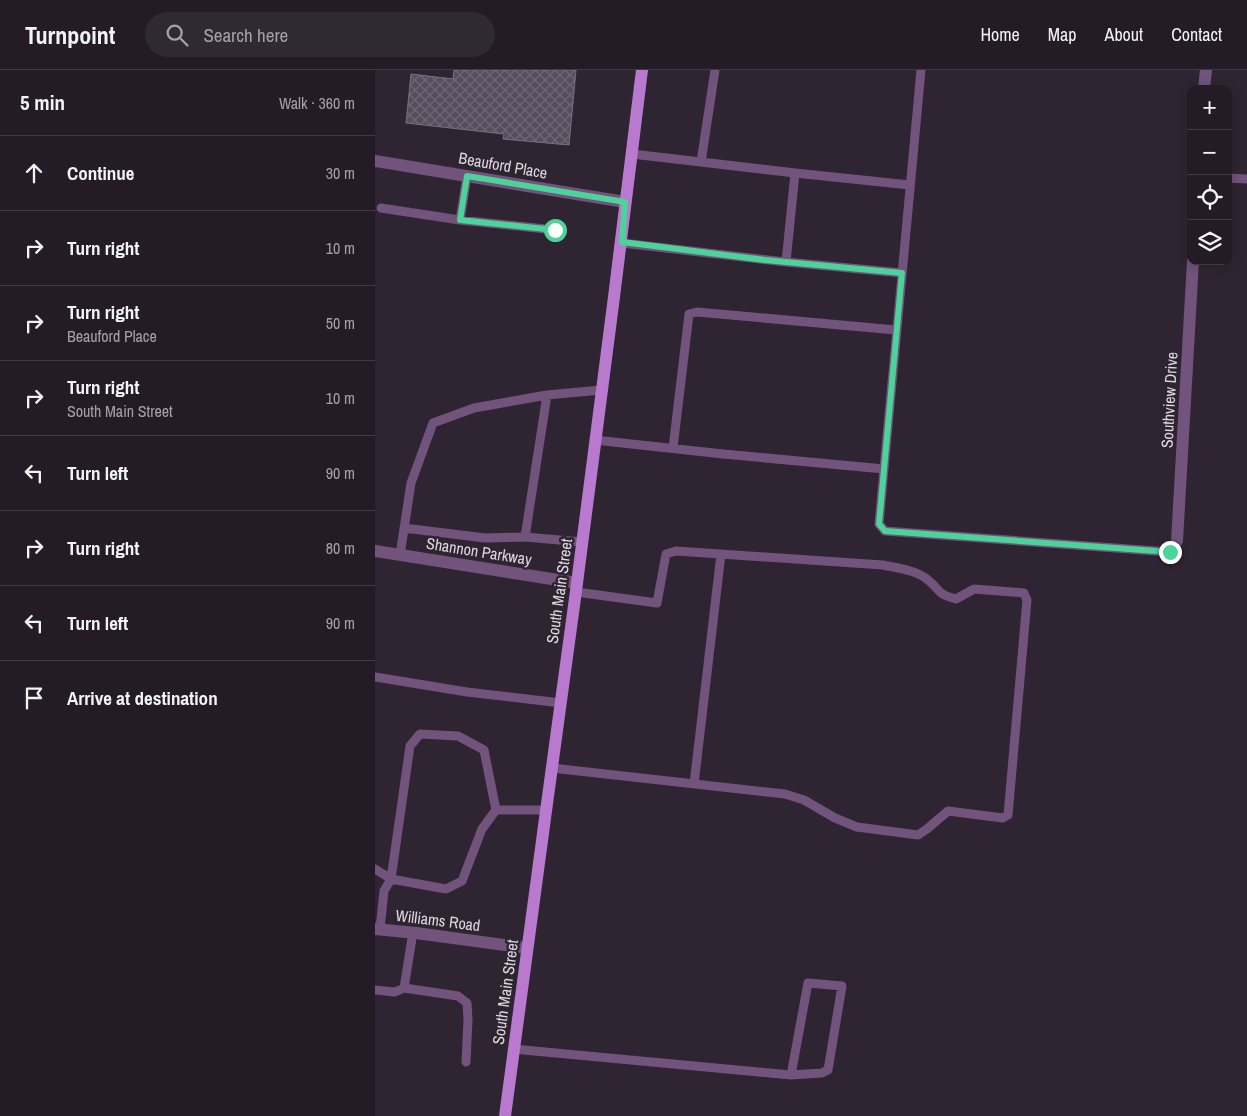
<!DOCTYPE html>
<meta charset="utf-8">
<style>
:root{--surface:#231c26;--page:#2f2932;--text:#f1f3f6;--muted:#a3a1a7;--line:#403a43}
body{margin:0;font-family:"Archivo Narrow",sans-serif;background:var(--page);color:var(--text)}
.controls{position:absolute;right:15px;top:15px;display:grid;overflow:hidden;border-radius:10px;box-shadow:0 2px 12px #0003}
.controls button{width:45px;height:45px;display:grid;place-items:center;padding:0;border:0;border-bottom:1px solid var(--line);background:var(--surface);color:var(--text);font:25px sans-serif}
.stop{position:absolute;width:15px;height:15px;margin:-11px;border:4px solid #4cd39a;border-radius:50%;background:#fff}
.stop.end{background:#4cd39a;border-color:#fff;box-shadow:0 1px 5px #0008}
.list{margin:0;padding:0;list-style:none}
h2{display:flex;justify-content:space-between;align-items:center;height:65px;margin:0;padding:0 20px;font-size:21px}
h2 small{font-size:16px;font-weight:400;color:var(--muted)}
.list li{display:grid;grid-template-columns:32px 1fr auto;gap:15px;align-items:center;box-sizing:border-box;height:75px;padding:0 20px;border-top:1px solid var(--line)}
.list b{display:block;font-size:19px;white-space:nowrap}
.list p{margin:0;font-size:16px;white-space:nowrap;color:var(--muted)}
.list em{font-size:16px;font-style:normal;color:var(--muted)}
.icon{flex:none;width:28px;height:28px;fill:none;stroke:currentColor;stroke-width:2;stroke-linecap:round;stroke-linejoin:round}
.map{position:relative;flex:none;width:872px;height:1046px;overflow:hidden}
header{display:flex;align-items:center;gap:30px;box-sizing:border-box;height:70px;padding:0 25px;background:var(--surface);border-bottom:1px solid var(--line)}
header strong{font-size:24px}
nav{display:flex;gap:28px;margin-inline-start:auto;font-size:18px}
.search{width:350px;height:45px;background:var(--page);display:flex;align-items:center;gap:12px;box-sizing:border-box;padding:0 18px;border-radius:28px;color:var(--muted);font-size:19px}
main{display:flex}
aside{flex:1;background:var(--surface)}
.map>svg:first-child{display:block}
.building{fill:url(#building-cross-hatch);stroke:#7b707f}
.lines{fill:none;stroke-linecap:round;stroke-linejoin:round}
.service{stroke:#71537c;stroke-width:9}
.minor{stroke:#71537c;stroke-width:12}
.primary{stroke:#b879ce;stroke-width:12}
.route{stroke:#4cd39a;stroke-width:6}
.labels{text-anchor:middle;stroke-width:5;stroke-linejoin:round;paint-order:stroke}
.street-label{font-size:16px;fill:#ded8e0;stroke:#2f2532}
</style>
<header>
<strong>Turnpoint</strong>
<div class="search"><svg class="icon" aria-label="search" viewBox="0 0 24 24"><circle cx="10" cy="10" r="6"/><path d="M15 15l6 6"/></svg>Search here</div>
<nav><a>Home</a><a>Map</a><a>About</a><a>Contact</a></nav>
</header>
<main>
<aside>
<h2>5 min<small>Walk · 360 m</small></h2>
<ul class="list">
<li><svg class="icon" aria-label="ahead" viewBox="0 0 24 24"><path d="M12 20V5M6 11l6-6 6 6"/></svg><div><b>Continue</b></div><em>30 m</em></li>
<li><svg class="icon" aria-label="right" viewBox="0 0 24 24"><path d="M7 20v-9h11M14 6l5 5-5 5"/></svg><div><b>Turn right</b></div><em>10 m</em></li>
<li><svg class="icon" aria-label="right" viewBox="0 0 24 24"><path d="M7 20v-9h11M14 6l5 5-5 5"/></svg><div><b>Turn right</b><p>Beauford Place</p></div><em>50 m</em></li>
<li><svg class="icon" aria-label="right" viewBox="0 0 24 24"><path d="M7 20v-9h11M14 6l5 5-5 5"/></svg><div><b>Turn right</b><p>South Main Street</p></div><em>10 m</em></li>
<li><svg class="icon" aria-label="left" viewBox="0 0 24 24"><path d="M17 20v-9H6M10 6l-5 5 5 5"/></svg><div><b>Turn left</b></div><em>90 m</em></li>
<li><svg class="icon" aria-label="right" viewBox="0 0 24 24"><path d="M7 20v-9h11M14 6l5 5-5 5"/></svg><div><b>Turn right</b></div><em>80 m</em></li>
<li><svg class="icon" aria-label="left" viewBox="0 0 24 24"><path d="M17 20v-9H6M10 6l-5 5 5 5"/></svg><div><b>Turn left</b></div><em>90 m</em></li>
<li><svg class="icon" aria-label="arrive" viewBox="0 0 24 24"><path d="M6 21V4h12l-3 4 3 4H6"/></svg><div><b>Arrive at destination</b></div></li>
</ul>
</aside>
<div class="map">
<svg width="872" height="1046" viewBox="0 0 872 1046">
<defs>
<pattern id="building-cross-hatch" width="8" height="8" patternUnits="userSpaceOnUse" patternTransform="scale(1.25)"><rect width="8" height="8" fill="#584d5c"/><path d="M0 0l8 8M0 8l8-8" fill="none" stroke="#706673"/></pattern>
</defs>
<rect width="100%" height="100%" fill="#2f2532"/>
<path class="building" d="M79 0H201L194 75 128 69 129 64 31 53 36 4 78 9Z"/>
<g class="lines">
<path class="service" d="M257 84 326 92 340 0
M420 103 535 115
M92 106 85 150 180 160
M853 108 872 109
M6 138 85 150
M247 173 411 192 420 103 326 92
M411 192 527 203
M220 370 348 384 509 399 504 454 510 461 795 482 802 471
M298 378 314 244 322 242 521 260
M509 399 546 0
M29 458 110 468 150 467 207 472
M150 467 172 325
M25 485 36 413 58 353 99 338 172 325 226 320
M0 607 92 622 186 633
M177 698 410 724 429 730 460 748 482 757 543 765 552 759 573 741 628 748 633 745 652 530 649 523 599 519 581 529C561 524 567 521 553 510 541 500 522 498 508 495L301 481 291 484 282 533 201 522
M319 714 346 484
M0 799 16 809 35 676 45 664 83 666 109 680 121 740
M5 859 9 821 16 809 71 819 87 811 107 759 121 740H171
M29 918 83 926 92 933 93 950 91 992
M0 920 20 922 29 918 38 862
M138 979 416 1005 447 1003 453 1000 467 916 433 913 416 1005"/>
<path class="minor" d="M829 19 831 0
M0 91 250 132
M802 471 818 191
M0 481 202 513
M0 859 41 863 152 878"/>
<path class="primary" d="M130 1046C152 871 178 696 201 521 224 347 246 174 267 0"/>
</g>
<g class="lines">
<path class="route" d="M180 160 85 150 92 106 250 132 247 172 390 190 527 203 504 454 510 461 795 482"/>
</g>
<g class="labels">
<g class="street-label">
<text transform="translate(128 95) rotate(10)" y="6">Beauford Place</text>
<text transform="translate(794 330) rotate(-87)" y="6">Southview Drive</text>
<text transform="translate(104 481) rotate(9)" y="6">Shannon Parkway</text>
<text transform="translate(184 521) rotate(-82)" y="6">South Main Street</text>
<text transform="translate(63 850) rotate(7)" y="6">Williams Road</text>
<text transform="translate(130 922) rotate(-82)" y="6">South Main Street</text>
</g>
</g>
</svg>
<div class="controls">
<button>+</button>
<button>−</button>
<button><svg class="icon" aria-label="locate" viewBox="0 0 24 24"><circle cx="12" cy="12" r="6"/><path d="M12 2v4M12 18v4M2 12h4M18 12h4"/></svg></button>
<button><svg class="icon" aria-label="layers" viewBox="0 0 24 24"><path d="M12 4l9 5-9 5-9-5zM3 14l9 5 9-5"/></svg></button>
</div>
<div class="stop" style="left:180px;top:160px"></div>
<div class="stop end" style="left:795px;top:482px"></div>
</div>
</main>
